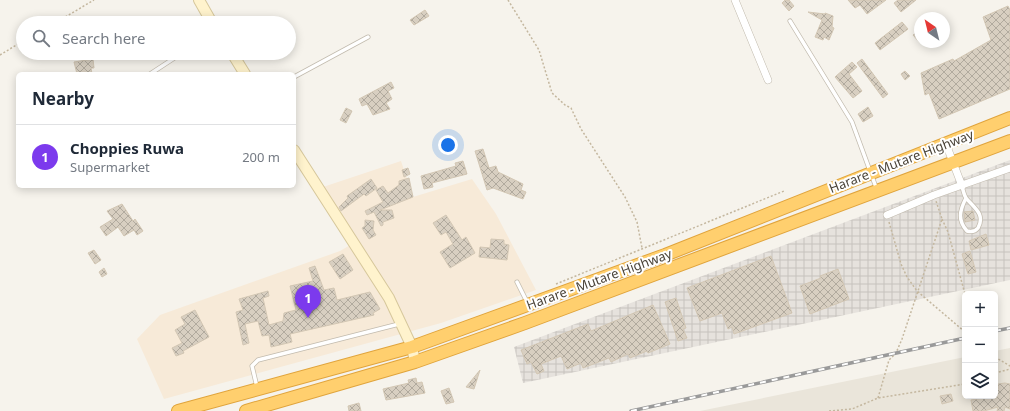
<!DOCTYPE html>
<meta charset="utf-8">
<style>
:root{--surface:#fff;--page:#f6f6f7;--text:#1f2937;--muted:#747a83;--line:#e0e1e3;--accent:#7c3aed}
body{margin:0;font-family:"Noto Sans",sans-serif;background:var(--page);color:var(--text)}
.controls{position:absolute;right:12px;bottom:12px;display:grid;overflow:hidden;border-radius:6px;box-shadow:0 2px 10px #0003}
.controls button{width:36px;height:36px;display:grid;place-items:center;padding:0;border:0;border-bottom:1px solid var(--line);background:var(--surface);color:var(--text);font:20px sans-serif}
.compass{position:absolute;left:914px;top:12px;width:36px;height:36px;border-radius:50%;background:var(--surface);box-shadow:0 2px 10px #0003;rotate:325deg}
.you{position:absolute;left:448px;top:145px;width:14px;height:14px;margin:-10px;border:3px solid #fff;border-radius:50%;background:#1a73e8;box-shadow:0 0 0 6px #1a73e833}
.badge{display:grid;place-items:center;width:26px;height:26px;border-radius:50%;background:var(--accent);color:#fff;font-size:13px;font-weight:700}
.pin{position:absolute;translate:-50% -33px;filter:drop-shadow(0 1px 2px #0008)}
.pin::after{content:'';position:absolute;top:21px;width:14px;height:12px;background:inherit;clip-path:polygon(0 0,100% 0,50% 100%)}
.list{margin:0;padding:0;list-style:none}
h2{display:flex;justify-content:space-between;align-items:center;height:52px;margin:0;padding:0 16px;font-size:17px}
h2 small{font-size:13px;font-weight:400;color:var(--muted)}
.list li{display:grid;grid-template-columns:26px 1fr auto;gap:12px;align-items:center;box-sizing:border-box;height:64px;padding:0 16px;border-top:1px solid var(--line)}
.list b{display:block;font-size:15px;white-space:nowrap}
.list p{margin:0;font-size:13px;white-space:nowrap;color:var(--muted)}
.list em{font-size:13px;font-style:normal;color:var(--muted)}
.icon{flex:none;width:22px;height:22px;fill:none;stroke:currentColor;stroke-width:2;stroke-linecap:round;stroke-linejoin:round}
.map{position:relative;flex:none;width:1010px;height:411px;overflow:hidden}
.search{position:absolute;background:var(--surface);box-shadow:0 2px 10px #0003;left:16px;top:16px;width:280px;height:44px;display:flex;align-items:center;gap:10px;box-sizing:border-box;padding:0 14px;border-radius:22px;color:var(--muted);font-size:15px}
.panel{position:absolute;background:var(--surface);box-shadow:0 2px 10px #0003;left:16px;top:72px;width:280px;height:116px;border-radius:6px}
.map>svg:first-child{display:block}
.residential{fill:#eae5da}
.commercial{fill:#f7ead8}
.industrial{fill:url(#industrial-grid)}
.building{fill:url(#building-cross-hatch);stroke:#d3c7b4}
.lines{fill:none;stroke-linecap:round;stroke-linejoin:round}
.lane-casing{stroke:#c2bbae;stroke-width:5}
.street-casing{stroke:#c2bbae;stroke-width:8}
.secondary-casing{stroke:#d6c79b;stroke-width:12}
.highway-casing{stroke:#e0a43c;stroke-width:14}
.path{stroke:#c4b79f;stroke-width:1.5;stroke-dasharray:2 2;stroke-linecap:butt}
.lane{stroke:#fff;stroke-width:3.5}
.street{stroke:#fff;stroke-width:7}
.secondary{stroke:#fff3cd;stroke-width:10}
.highway{stroke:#ffcf6e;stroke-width:12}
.rail-casing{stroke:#9a9a9a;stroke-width:3.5}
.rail{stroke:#fff;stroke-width:2;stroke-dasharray:6;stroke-linecap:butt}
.labels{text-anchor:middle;stroke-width:4;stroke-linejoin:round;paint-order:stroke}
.street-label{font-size:13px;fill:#4b4439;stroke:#fff}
</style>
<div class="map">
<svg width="1010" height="411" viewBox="0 0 1010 411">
<defs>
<pattern id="industrial-grid" width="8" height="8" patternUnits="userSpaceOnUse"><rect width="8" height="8" fill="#e6e2dd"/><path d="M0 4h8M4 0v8" fill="none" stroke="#c7c3be"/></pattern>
<pattern id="building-cross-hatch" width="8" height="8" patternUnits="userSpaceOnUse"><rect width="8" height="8" fill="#d8cfc1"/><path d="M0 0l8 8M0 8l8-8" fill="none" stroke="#b1aa9e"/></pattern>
</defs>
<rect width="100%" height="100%" fill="#f6f3ec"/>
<path class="residential" d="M1010 348V411H700L965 357V396H995V351Z"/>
<path class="commercial" d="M401 161 413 197 472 179 496 214 536 290 441 323 164 399 137 339 160 315 340 251 357 241 323 187Z"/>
<path class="industrial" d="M1010 160V280L523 383 514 347Z"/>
<path class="building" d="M785 0H789L794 6 789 11 782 3Z
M848 0H886L867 14 860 5 855 8Z
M898 0H916L901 12 894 3Z
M1008 6 1010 10V89L939 119 929 93 925 95 921 73 953 59 954 61 991 40 983 17Z
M425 10 429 16 414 25 410 20Z
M808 12 825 14V13L833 16 832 27 834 28 829 40 824 37 823 40 815 37 822 20Z
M902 22 908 29 880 50 875 43Z
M920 29V43L913 35Z
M93 59 94 68H91L92 74H77L74 62Z
M862 59 888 94 883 98 857 63Z
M852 62 857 67 849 74 862 91 853 98 835 77Z
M905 71 910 76 905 80 901 74Z
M391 82 394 88 388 91 392 99 386 103 390 109 373 115 367 104 362 106 359 99Z
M868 107 873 116 863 122 858 114Z
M346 108 352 111 346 123 340 120Z
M483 149 489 168 496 166 498 172 523 184 521 190 526 192 523 199 493 188 487 190 475 151Z
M463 161 467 174 432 183 433 187 424 189 421 176 456 166 455 163Z
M408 168 410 174 404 177 402 170Z
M409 178 413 197 380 210H392L394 218 383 222V225L381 226 374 212 367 215 365 211 383 202 376 190 383 186 388 193 399 185V181Z
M371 179 377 188 366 196 364 194 341 211 339 207 348 198 347 196Z
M122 204 133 221 135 219 143 231 137 235 134 230 124 236 118 227 106 236 100 227 113 219 107 211Z
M973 211 975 220 965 222 964 212Z
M446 215 462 240 466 237 475 253 450 268 440 252 453 244 446 232 441 235 433 223Z
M365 220 374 221 373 230 376 235 369 239 362 228 365 226Z
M986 234 989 245 971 250 969 241Z
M491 239 504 240V244L509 245 507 260 479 257 480 247 490 248Z
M94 250 101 260 95 264 88 253Z
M970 251 976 272 968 274 962 254Z
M343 254 353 270 340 279 329 262Z
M771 256 792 313 734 334 732 327 728 329 722 313 700 321 687 288Z
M315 266 324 290 334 288 337 300 370 292 380 309 373 313 374 315 290 334 292 342 271 347 269 335 262 336 258 321 245 324 249 343 243 345 236 312 243 310 239 299 268 291 269 296 263 298 269 325 283 321 284 313 296 310 290 286 313 281 309 268Z
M104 268 107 274 102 277 99 272Z
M838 269 849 299 810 314 800 286 821 278 820 276Z
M676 298 686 328 683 329 687 338 678 341 665 302Z
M653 305 670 344 648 353 647 351 630 358 628 354 611 362 609 358 583 368 581 363 567 369 561 356 541 364 544 371 537 374 531 362 527 364 521 350 588 324 591 331Z
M195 310 209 337 183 351 184 353 176 356 172 348 182 343 175 330 185 324 181 317Z
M480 370 474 389 466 387Z
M416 378 417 383 422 382 425 393 386 400 383 389 409 383 408 380Z
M1005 383 1010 384V409L1005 407 1004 411H997L998 407 984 411H973L971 400 995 396V389H998V384Z
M449 388 454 402 446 404 441 391Z
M951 394 953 401 942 404 940 396Z
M359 403 361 411H349L348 406Z"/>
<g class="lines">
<g class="lane-casing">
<path id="lane" d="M790 21 852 122 877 190
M150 74 182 53
M294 77 368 37
M962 186C963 190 964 195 966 198 973 207 986 214 978 228 975 232 971 232 967 231 957 220 960 210 966 198
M517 282 527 302
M257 387 252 366 258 360 399 324"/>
</g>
<g class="street-casing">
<path id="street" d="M735 0 768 80
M946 144 962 186
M887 215 934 195 1010 168"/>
</g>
<g class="secondary-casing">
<path id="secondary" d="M199 0 212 23
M232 53 245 74
M294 150 389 298 412 347 415 362"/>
</g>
<g class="highway-casing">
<path id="highway" d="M178 411 412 347 665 255 1010 118
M246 411 415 362 525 323 1010 141"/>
</g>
<path class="path" d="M508 0 539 50 552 93 565 105 571 108 581 129 625 197 637 222 642 248
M55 23 94 0
M0 55 23 41
M942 219 948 232 965 294
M889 222 901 264 907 277 917 291 965 332
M556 284 784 191
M995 357 1010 366
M995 373 1010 369
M878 398 889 360 896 353 902 339 942 219 936 201
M829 411 852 409 878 398 965 384"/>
<use href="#lane" class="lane"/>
<use href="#street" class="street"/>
<use href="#secondary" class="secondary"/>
<use href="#highway" class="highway"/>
<g class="rail-casing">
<path id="rail" d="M995 331 1010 328
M631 411 965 338"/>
</g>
<use href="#rail" class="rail"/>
</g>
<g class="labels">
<g class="street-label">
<text transform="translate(901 161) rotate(-21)" y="5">Harare - Mutare Highway</text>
<text transform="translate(599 279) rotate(-20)" y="5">Harare - Mutare Highway</text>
</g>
</g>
</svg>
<div class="controls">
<button>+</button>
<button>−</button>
<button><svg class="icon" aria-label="layers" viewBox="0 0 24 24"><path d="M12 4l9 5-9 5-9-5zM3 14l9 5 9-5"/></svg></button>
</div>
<svg class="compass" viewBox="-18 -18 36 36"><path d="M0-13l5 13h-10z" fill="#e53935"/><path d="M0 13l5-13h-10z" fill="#747a83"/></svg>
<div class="you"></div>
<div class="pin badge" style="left:308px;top:318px">1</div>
<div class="search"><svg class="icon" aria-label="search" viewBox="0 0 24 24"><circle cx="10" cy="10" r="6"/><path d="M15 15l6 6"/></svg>Search here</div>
<section class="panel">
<h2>Nearby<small></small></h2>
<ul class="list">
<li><span class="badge">1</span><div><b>Choppies Ruwa</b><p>Supermarket</p></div><em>200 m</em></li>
</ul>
</section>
</div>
